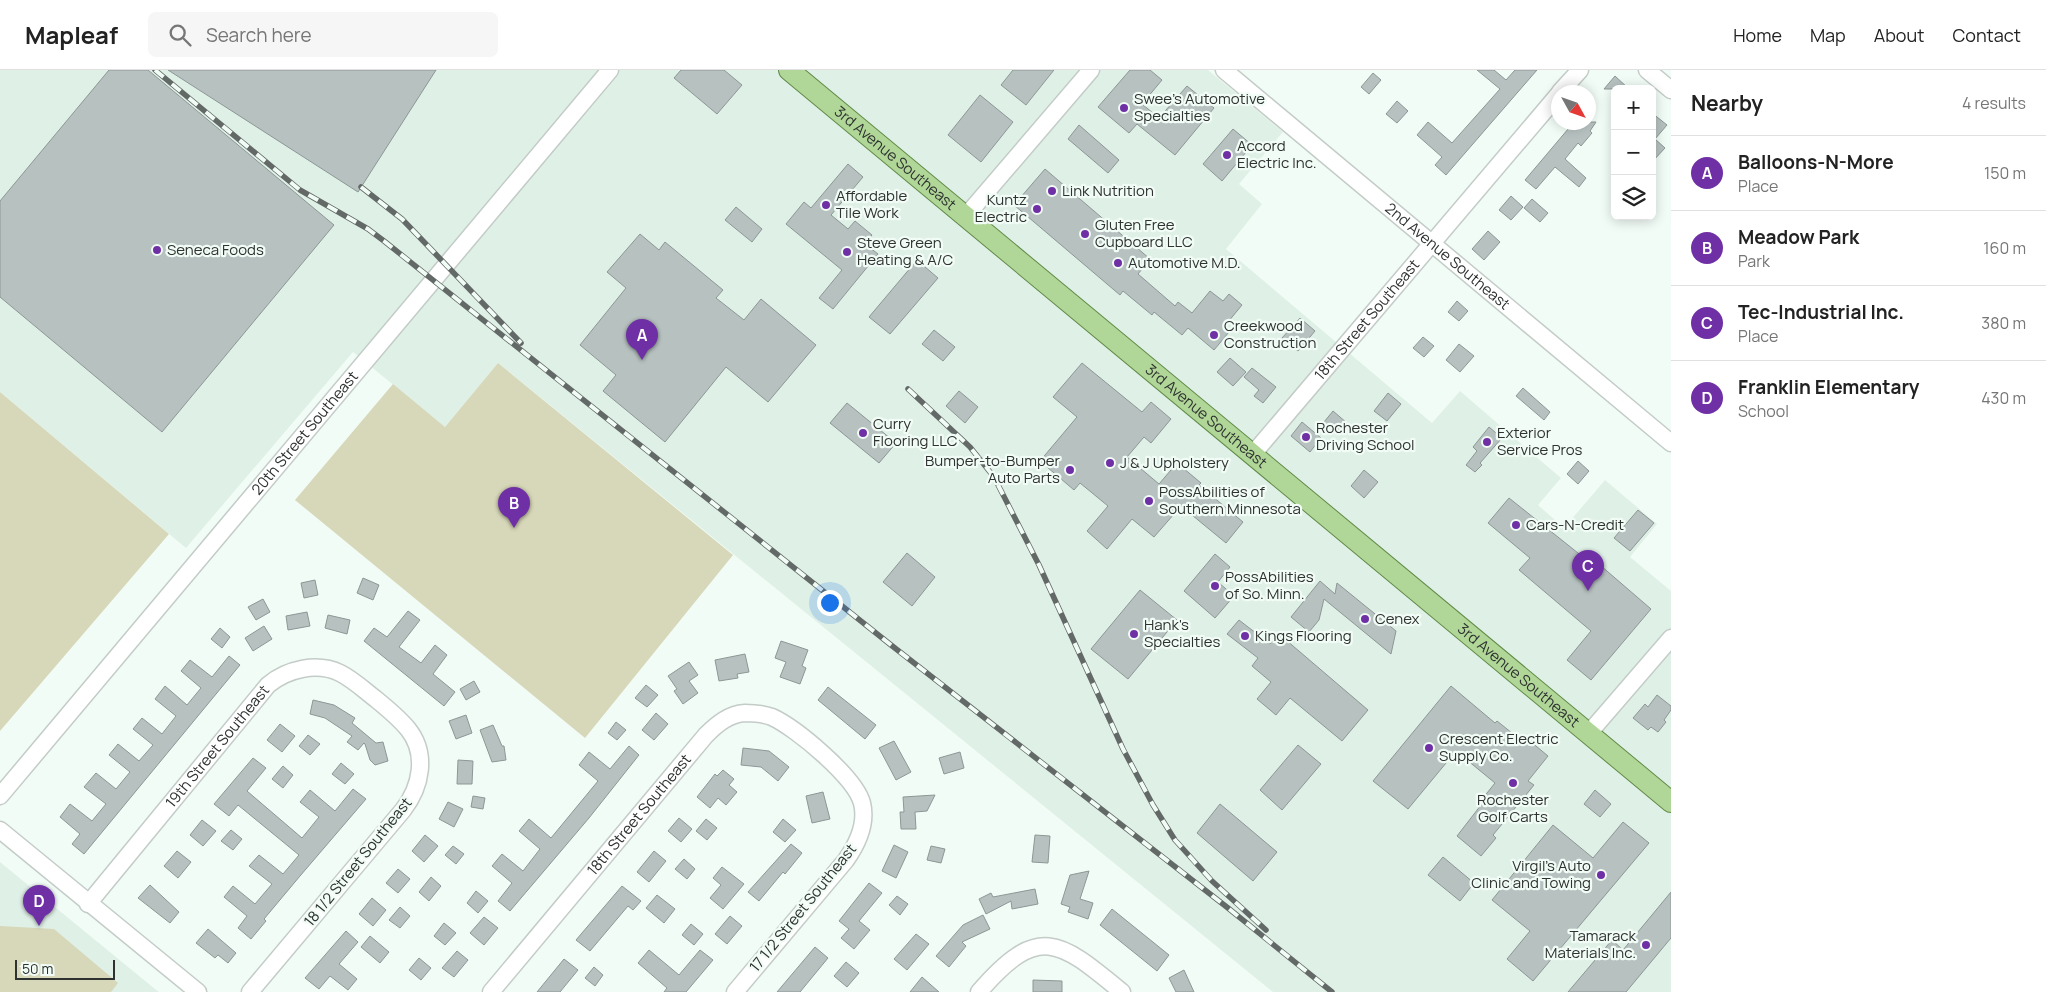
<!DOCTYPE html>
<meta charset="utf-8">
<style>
:root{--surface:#fff;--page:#f6f6f6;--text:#222;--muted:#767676;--line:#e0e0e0;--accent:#6f2fa5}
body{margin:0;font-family:Manrope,sans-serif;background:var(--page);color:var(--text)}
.controls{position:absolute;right:15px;top:15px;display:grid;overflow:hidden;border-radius:8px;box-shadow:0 2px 12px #0003}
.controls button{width:45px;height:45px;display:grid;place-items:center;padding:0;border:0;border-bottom:1px solid var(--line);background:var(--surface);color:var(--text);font:25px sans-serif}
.compass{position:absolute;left:1551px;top:15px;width:45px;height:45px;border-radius:50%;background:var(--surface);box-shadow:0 2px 12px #0003;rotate:130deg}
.scale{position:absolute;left:15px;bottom:12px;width:100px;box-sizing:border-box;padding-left:5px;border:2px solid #2e3230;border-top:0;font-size:14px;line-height:18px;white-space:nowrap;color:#2e3230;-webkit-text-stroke:4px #f2fcf6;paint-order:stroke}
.you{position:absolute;left:829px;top:532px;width:18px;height:18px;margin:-12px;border:4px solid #fff;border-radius:50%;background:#1a73e8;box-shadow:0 0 0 8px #1a73e833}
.badge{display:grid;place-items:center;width:32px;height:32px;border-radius:50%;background:var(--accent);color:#fff;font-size:16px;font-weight:700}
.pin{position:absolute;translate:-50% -41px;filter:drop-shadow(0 1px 2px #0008)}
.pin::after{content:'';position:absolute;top:26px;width:18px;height:15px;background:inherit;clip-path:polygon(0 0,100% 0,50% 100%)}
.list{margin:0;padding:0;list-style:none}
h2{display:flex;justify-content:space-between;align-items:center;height:65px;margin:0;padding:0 20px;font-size:21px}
h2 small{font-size:16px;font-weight:400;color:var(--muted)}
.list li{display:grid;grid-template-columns:32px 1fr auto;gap:15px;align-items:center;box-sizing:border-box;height:75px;padding:0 20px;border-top:1px solid var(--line)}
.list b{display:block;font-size:19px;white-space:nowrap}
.list p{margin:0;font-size:16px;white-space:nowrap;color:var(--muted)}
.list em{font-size:16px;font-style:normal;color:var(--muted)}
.icon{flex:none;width:28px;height:28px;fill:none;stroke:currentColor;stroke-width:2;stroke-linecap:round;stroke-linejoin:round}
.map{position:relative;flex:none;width:1671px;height:922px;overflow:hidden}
header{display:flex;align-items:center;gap:30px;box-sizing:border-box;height:70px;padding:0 25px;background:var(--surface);border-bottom:1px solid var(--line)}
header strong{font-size:24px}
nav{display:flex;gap:28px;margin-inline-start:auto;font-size:18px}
.search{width:350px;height:45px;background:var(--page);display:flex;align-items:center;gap:12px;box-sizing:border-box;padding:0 18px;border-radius:8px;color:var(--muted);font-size:19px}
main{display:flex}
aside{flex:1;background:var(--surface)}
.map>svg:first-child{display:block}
.built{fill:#dff0e7}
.green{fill:#d7d7b9}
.building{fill:#b6c1c0;stroke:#8c9796}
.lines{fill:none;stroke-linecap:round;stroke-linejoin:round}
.minor-casing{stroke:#c3ccc7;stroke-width:19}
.major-casing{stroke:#618b47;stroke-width:22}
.minor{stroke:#fff;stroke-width:16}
.major{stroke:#b0d698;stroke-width:20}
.rail-casing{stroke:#636966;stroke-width:5.5}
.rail{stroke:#f2fcf6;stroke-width:4;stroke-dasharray:11;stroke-linecap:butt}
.poi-dot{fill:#6f2fa5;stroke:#f2fcf6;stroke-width:2}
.labels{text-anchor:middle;stroke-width:4.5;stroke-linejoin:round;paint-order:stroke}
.poi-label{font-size:15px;fill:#2e3230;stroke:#f2fcf6;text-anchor:start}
.street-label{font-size:15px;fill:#2e3230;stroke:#f2fcf6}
</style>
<header>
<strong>Mapleaf</strong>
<div class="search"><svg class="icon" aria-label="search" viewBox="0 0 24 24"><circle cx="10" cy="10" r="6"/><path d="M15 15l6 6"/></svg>Search here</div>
<nav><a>Home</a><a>Map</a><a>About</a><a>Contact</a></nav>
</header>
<main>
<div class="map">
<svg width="1671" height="922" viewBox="0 0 1671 922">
<rect width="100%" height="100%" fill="#f2fcf6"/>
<path class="built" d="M0 0H1208L1283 62 1239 114 1262 134 1226 179 1432 353 1460 321 1561 408 1538 435 1564 458 1605 410 1657 454 1630 487 1671 521V922H1273L498 293 445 357 353 282 186 478 0 322Z
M0 792 155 919 159 922H0Z"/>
<path class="green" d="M498 293 733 485 585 668 295 430 393 314 445 357Z
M0 322 169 464 0 661Z
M0 856 54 859 118 913 111 922H0Z"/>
<path class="building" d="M109 0H148L334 155 162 362 0 227V131Z
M168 0H436L358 122Z
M681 0H724L742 15 717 44 674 8Z
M1013 0H1054L1026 35 1001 15Z
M1130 0H1150L1162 10 1142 34 1159 48 1187 16 1214 38 1175 85 1137 54 1129 63 1098 37Z
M1477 0H1494L1506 10 1515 0H1537L1446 105 1435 95 1442 87 1417 65 1428 52 1452 73 1500 19Z
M1373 3 1381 10 1369 24 1361 17Z
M1615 6 1629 19H1604Z
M980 25 1013 52 981 92 948 65Z
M1397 31 1408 41 1397 53 1386 44Z
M1652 43 1667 55 1655 69 1665 78 1652 92Z
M1574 52H1596L1590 61 1592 63 1581 76 1578 73 1565 89 1586 108 1579 117 1555 97 1536 119 1525 110Z
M1079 55 1119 90 1108 103 1068 69Z
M1233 59 1252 75 1222 111 1203 94Z
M848 94 863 107 831 145 848 159 855 151 872 165 865 174 878 184 833 239 819 228 842 200 786 154 804 132 811 138Z
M1045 99 1150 189 1138 204 1175 236 1178 232 1192 243 1210 221 1223 231 1229 224 1242 235 1223 258 1229 262 1214 280 1188 258 1182 265 1154 242 1152 245 1123 221 1120 225 1014 135Z
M1511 126 1523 137 1511 150 1499 140Z
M1532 129 1548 143 1540 152 1524 138Z
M736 137 762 159 752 172 725 150Z
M1488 161 1500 172 1484 190 1472 179Z
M640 164 659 180 665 172 723 220 716 228 744 250 761 229 816 275 768 332 726 297 665 372 603 321 616 305 580 275 626 218 607 202Z
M917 190 938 208 890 264 869 247Z
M1457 231 1468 241 1459 251 1448 242Z
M1300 248 1315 261 1298 281 1282 268Z
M934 260 955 277 943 291 922 274Z
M1423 267 1434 276 1424 287 1413 278Z
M1459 274 1474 286 1460 302 1446 290Z
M1230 288 1246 302 1233 316 1217 302Z
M1082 293 1142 342 1151 332 1171 349 1151 373 1144 367 1127 387 1159 414 1177 393 1201 413 1199 415 1243 452 1226 473 1181 436 1154 467 1132 449 1107 479 1087 461 1108 436 1080 413 1074 420 1040 391 1077 347 1053 327Z
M1252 298 1276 317 1263 333 1254 326 1259 320 1244 307Z
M1523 318 1550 342 1544 350 1516 326Z
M959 321 978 337 965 353 946 336Z
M1388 323 1401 334 1387 351 1374 341Z
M847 333 896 373 879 393 830 353Z
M1333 341 1347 353 1338 364 1324 352Z
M1302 352 1321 368 1310 382 1291 366Z
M1489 357 1502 368 1480 393 1482 395 1475 402 1466 395 1477 381 1473 377Z
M1578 391 1589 401 1578 414 1567 404Z
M1364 400 1378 412 1364 428 1351 416Z
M1509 428 1583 487 1586 483 1651 539 1591 610 1567 590 1591 561 1519 500 1530 488 1488 453Z
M1638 440 1654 453 1630 481 1614 468Z
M907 483 935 507 912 536 883 512Z
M1215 484 1230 497 1218 512 1234 526 1215 548 1184 521Z
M363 508 379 515 373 530 357 523Z
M315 510 318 525 304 528 301 513Z
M1320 511 1335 524 1337 513 1396 561 1391 584 1324 529 1319 550 1309 562 1291 547Z
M1140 520 1177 550 1128 609 1091 579Z
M263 529 270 542 256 550 248 537Z
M408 541 420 550 399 577 421 593 435 575 447 585 433 604 455 622 444 636 364 571 374 558 387 567Z
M307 542 310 556 288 560 286 546Z
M328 545 350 550 347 564 325 558Z
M1239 550 1270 574 1279 564 1368 640 1342 671 1290 628 1276 645 1257 629 1271 612 1252 596 1258 588 1227 564Z
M264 556 272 569 253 581 245 568Z
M220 558 230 567 222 578 211 569Z
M781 571 808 580 802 596 806 598 800 614 780 607 786 592 775 588Z
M745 584 749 602 737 604 738 608 719 611 715 590Z
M229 586 240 595 84 784 72 774 80 764 60 747 70 734 92 751 106 734 84 717 96 703 116 719 130 702 109 685 118 674 139 691 153 675 133 659 142 648 162 664 176 646 155 629 165 616 187 635 201 618 181 601 190 590 212 607Z
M689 592 698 605 689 611 698 623 683 634 674 621 677 619 668 606Z
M474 611 480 622 466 630 460 619Z
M646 615 658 625 647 637 635 628Z
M1451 616 1495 653 1497 651 1527 675 1530 671 1548 686 1528 711 1534 715 1493 765 1496 768 1481 786 1457 766 1481 735 1479 733 1495 713 1456 681 1408 739 1373 711Z
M828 617 876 655 865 669 818 630Z
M1657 625 1671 636V640L1664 650 1666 652 1658 662 1651 657 1648 660 1633 648 1645 634 1648 637Z
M313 630 334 635 355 648 352 653 376 673 383 672 388 691 375 695 370 690 365 674 364 673 358 680 347 672 352 666 325 648 310 644Z
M656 643 668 654 654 670 642 660Z
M466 645 472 663 456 669 449 651Z
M616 652 626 660 617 670 608 663Z
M280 654 295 666 282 682 267 670Z
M493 655 502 676H504L506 690 492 692 480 660Z
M308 665 320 674 310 685 299 676Z
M894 671 911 702 896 710 879 678Z
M1298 675 1321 694 1282 740 1260 720Z
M629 676 639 685 589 748 510 841 498 831 512 813 492 796 502 784 523 801 540 779 519 761 529 749 551 768 598 711 579 695 589 682 610 699Z
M743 678 769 681 789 697 778 711 761 697 741 695Z
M960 682 964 698 944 704 939 688Z
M253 688 266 698 247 721 302 768 319 747 300 732 310 720 335 741 353 719 366 729 300 806 264 849 266 851 251 869 238 858 247 846 224 827 233 816 255 834 272 814 249 796 259 785 283 804 299 785 238 735 229 746 214 734Z
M458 690 473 691 472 714H457Z
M341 693 354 704 345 714 332 704Z
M283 696 293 705 283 718 272 709Z
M723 700 734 709 729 715 737 722 726 735 718 728 710 738 697 727 715 704 717 706Z
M1595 720 1611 734 1600 747 1584 734Z
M823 722 830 749 812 753 806 726Z
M935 725 927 741 915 742 916 759H901L900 742H904L903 727Z
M473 726 485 728 483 739 471 737Z
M448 732 463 739 454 757 439 749Z
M1220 734 1277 782 1253 811 1197 763Z
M679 748 692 759 681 772 668 761Z
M706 749 717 758 707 770 696 761Z
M783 749 796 760 785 772 773 762Z
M202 750 216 761 203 776 190 765Z
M1623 752 1649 773 1533 911 1507 889 1530 861 1492 830 1553 755 1593 788Z
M231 760 242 769 233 780 221 771Z
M425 765 438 776 424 792 412 781Z
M1035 765 1050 766 1048 793 1032 792Z
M791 774 802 783 785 804 783 802 759 831 748 822Z
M894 775 908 782 896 808 882 801Z
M453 776 464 784 456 794 445 785Z
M931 776 945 779 941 793 927 790Z
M177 781 191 792 178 808 164 796Z
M654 781 666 791 649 812 637 802Z
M1443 787 1474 813 1460 831 1428 805Z
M684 789 695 799 687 809 675 799Z
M722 797 744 814 723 839 710 828 721 815 713 808Z
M398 799 410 809 398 823 386 813Z
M1089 801 1080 829 1093 833 1088 849 1068 842 1070 837 1061 834 1070 805Z
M431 807 441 816 429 831 419 822Z
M869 813 882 823 859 851 870 860 854 879 841 868 849 859 839 851Z
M150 815 179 842 170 853 138 828Z
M622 816 641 831 633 840 628 836 590 881 576 870Z
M1035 819 1038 834 1012 839 1011 831 986 844 979 829 991 823 993 827Z
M476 821 488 831 478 843 467 833Z
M1671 822V868L1626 922H1568L1612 870 1623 880Z
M657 825 675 839 664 853 646 838Z
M897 826 908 834 900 845 889 835Z
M372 828 386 840 373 856 359 844Z
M400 837 410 846 400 858 389 850Z
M1112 839 1169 885 1157 901 1100 855Z
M983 845 990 859 962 872 966 876 949 897 936 886 963 855Z
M730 846 742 856 727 874 715 864Z
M484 847 498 858 484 875 470 863Z
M444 853 456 863 445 875 434 866Z
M691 854 703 864 694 875 682 865Z
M208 859 236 883 228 893 218 885 215 888 196 873Z
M346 861 358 872 339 894 357 909 348 920 330 906 319 919 305 908Z
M916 864 929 874 907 900 894 889Z
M370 866 389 882 380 893 361 877Z
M815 877 828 888 800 922H777Z
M649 880 679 905 700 880 713 890 686 922H664L667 918 638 893Z
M457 881 468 890 454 907 442 898Z
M419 888 431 898 421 910 409 900Z
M564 889 578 900 560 922H537Z
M846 892 859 903 847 917 834 906Z
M594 897 603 905 595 916 585 908Z
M1184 900 1194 922H1176L1169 908Z
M922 907 939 922H910Z
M1033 910 1062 911V922H1033Z"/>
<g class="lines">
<g class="minor-casing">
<g id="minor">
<path id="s1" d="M1224 0 1671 373"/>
<path d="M1647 0 1671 20"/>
<path d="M1560 22 1580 0"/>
<path d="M966 146 1091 0"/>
<path id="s2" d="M1253 384 1558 25"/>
<path d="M1589 663 1671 568"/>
<path id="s3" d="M0 726 610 0"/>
<path d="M0 760 198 922"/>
<path id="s4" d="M88 834 268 615C287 599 317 592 340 603 354 610 365 621 377 630 388 639 399 648 408 659 428 684 421 717 403 740L250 922"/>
<path id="s5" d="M491 922 706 665C717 654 729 644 745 643 754 643 764 644 772 647 796 658 855 707 862 733 867 753 858 773 846 790L735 922"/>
<path d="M979 922C1039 852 1060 871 1122 922"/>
</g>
</g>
<g class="major-casing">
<g id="major">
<path id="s6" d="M789 0 1671 732"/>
</g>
</g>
<use href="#minor" class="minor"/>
<use href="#major" class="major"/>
<g class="rail-casing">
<path id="rail" d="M155 0 300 120 368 159 384 171 891 575 1228 838 1332 922
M361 117 402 149 521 273
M908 319 970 377 994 407 1039 495 1123 679 1153 735 1175 770 1212 811 1266 860"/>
</g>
<use href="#rail" class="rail"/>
</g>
<g class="poi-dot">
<circle cx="1124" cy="38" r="5"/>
<circle cx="1227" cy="85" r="5"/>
<circle cx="1052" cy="121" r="5"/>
<circle cx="826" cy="135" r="5"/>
<circle cx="1037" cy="139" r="5"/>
<circle cx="1085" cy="164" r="5"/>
<circle cx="157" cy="180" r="5"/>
<circle cx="847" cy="182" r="5"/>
<circle cx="1118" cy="193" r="5"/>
<circle cx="1214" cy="265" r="5"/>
<circle cx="863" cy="363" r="5"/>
<circle cx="1306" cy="367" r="5"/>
<circle cx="1487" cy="372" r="5"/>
<circle cx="1110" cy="393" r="5"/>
<circle cx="1070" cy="400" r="5"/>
<circle cx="1149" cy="431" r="5"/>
<circle cx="1516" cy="455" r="5"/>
<circle cx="1215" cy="516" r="5"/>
<circle cx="1365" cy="549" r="5"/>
<circle cx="1134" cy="564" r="5"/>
<circle cx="1245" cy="566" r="5"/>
<circle cx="1429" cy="678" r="5"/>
<circle cx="1513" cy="713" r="5"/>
<circle cx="1601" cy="805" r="5"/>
<circle cx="1646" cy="875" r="5"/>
</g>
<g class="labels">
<g class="poi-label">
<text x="1134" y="34">Swee's Automotive<tspan x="1134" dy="17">Specialties</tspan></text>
<text x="1237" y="81">Accord<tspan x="1237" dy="17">Electric Inc.</tspan></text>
<text x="1062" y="126">Link Nutrition</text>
<text x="836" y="131">Affordable<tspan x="836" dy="17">Tile Work</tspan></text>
<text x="1027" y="135" text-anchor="end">Kuntz<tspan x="1027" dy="17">Electric</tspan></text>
<text x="1095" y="160">Gluten Free<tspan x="1095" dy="17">Cupboard LLC</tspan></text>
<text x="857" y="178">Steve Green<tspan x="857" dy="17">Heating &amp; A/C</tspan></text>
<text x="167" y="185">Seneca Foods</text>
<text x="1128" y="198">Automotive M.D.</text>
<text x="1224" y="261">Creekwood<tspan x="1224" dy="17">Construction</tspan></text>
<text x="873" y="359">Curry<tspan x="873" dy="17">Flooring LLC</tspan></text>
<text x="1316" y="363">Rochester<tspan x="1316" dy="17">Driving School</tspan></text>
<text x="1497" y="368">Exterior<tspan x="1497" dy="17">Service Pros</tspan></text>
<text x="1060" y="396" text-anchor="end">Bumper-to-Bumper<tspan x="1060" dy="17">Auto Parts</tspan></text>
<text x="1120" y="398">J &amp; J Upholstery</text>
<text x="1159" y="427">PossAbilities of<tspan x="1159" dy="17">Southern Minnesota</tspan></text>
<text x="1526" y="460">Cars-N-Credit</text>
<text x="1225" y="512">PossAbilities<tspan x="1225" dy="17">of So. Minn.</tspan></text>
<text x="1375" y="554">Cenex</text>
<text x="1144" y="560">Hank's<tspan x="1144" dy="17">Specialties</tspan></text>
<text x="1255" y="571">Kings Flooring</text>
<text x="1439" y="674">Crescent Electric<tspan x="1439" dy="17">Supply Co.</tspan></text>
<text x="1513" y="735" text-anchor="middle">Rochester<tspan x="1513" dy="17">Golf Carts</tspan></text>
<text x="1591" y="801" text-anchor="end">Virgil's Auto<tspan x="1591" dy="17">Clinic and Towing</tspan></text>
<text x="1636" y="871" text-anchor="end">Tamarack<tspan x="1636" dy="17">Materials Inc.</tspan></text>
</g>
<g class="street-label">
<text dy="5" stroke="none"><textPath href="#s6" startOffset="138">3rd Avenue Southeast</textPath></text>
<text dy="5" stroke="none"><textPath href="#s1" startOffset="291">2nd Avenue Southeast</textPath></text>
<text dy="5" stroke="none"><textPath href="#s2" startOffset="176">18th Street Southeast</textPath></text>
<text dy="5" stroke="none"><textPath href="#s6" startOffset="542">3rd Avenue Southeast</textPath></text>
<text dy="5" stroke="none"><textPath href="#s3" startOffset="474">20th Street Southeast</textPath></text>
<text dy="5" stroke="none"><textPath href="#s6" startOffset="948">3rd Avenue Southeast</textPath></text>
<text dy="5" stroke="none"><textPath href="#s4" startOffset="204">19th Street Southeast</textPath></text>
<text dy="5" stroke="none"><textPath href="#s5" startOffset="231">18th Street Southeast</textPath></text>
<text transform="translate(358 792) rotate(-51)" y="5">18 1/2 Street Southeast</text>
<text transform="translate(803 838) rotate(-51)" y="5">17 1/2 Street Southeast</text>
</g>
</g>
</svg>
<div class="controls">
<button>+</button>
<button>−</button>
<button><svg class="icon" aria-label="layers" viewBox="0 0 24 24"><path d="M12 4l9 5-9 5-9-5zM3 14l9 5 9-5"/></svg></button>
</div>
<svg class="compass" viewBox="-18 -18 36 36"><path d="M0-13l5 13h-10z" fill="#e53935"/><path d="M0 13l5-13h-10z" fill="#767676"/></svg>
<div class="scale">50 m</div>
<div class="you"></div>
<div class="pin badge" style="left:642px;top:290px">A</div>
<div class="pin badge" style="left:514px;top:458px">B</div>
<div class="pin badge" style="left:1588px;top:521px">C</div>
<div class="pin badge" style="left:39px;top:856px">D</div>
</div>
<aside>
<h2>Nearby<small>4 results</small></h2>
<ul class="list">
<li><span class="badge">A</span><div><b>Balloons-N-More</b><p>Place</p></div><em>150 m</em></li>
<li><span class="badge">B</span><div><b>Meadow Park</b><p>Park</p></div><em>160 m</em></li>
<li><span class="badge">C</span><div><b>Tec-Industrial Inc.</b><p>Place</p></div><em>380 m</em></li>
<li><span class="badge">D</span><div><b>Franklin Elementary</b><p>School</p></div><em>430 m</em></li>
</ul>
</aside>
</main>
